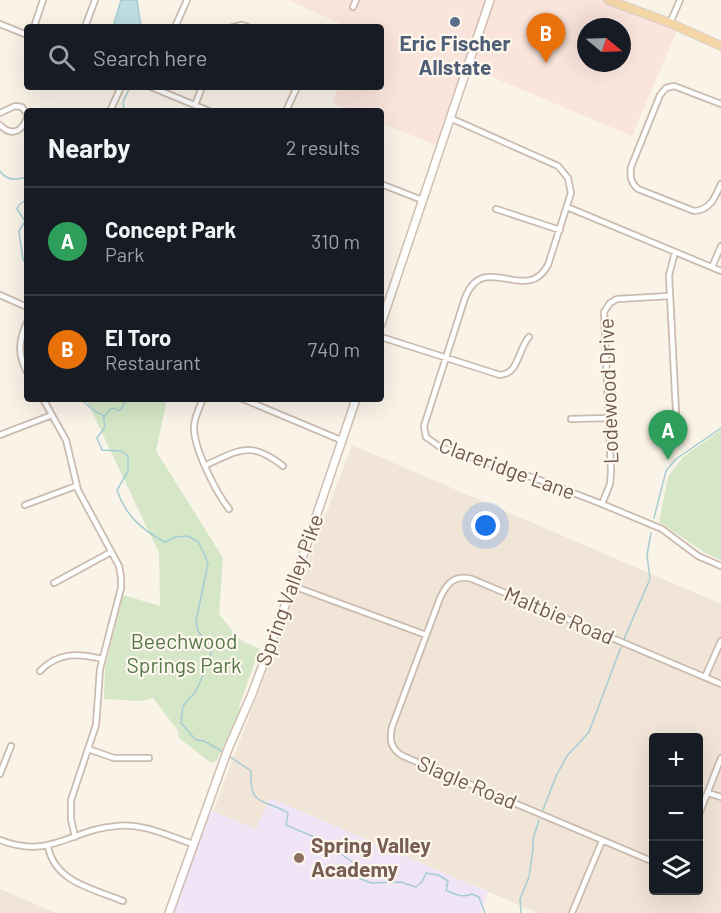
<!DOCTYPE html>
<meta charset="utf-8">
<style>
:root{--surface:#171b24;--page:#242831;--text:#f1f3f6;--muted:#9ea1a6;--line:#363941;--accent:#d97258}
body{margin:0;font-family:Barlow,sans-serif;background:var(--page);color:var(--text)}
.controls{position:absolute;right:18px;bottom:18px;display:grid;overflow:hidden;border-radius:6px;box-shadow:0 6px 24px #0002}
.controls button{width:54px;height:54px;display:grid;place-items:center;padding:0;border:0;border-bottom:2px solid var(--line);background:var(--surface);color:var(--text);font:30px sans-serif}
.compass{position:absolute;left:577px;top:18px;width:54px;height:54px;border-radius:50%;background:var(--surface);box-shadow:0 6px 24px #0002;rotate:109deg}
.you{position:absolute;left:486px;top:526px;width:21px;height:21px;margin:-15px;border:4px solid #fff;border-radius:50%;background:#1a73e8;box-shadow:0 0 0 9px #1a73e833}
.badge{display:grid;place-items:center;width:39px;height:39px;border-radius:50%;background:var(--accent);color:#fff;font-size:20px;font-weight:700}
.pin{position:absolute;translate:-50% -50px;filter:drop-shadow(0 2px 3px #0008)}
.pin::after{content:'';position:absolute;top:32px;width:21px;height:18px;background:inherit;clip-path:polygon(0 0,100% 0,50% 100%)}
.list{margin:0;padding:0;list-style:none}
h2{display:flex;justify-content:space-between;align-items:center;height:78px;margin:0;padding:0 24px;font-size:26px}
h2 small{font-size:20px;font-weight:400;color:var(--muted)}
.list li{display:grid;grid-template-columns:39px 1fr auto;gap:18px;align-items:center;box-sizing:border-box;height:108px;padding:0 24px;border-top:2px solid var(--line)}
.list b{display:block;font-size:22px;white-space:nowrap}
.list p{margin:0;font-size:20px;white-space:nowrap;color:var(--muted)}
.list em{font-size:20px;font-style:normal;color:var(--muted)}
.icon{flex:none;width:33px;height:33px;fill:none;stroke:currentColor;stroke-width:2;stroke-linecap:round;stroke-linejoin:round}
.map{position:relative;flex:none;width:721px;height:913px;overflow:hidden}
.search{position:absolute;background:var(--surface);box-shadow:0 6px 24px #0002;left:24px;top:24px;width:360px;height:66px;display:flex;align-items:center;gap:15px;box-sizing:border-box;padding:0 21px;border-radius:6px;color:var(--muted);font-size:22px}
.panel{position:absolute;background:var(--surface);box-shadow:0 6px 24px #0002;left:24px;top:108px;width:360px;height:294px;border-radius:6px}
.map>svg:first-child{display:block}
.residential{fill:#f1e5d7;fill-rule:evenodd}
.commercial{fill:#fae5dd;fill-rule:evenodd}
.education{fill:#f0e4f7}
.green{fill:#d5e7c7}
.water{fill:#bedee2;stroke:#a5cdd3;stroke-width:1.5}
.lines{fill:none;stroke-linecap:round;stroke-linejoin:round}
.stream{stroke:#a5cdd3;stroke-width:1.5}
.street-casing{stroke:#ccbbaf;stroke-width:8}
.secondary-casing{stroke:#d0bdaf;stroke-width:10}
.primary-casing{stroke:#d8d1cd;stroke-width:10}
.street{stroke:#fff;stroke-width:4.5}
.secondary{stroke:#fff;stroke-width:7}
.primary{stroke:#f3d5a6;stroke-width:8}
.service-dot{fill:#5c6f8a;stroke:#fdf7ee;stroke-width:2}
.education-dot{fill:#8d6e63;stroke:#fdf7ee;stroke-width:2}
.labels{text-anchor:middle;stroke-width:4.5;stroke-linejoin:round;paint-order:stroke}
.service-label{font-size:21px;font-weight:bold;fill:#4e5e75;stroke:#fdf7ee}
.street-label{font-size:21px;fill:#725a4e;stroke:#fdf7ee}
.park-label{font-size:21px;fill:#567747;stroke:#fdf7ee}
.education-label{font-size:21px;font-weight:bold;fill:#785e54;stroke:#fdf7ee;text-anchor:start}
</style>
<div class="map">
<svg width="721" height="913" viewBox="0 0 721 913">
<rect width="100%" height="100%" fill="#faf3e8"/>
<path class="residential" d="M352 445 721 604V913H538L270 798 256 829 213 812ZM654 738H698V890H654Z
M0 889 57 913H0Z"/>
<path class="commercial" d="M288 0H609L678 28 632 136 468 67 440 147 381 123V111H351L332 103 339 87H381V27H348ZM586 27H622V63H586Z"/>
<path class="education" d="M270 798 488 892 480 913H169L207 809 256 829Z"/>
<path class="green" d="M86 399H167L156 451 223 558 219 614 240 640 260 649 239 706 240 710 217 760 211 763 179 738 178 731 153 698 141 701 104 699 105 668 123 595 160 606 159 553Z
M721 430V560L707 554 659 522 668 477 683 457Z"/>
<path class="water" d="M121 0H137L141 27H113Z"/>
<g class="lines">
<path class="stream" d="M124 111 123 102 130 87
M0 171C6 181 17 180 27 177
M27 199 19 205 17 209 25 221 19 231 23 260 27 262
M80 399 96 412 103 415 105 427 97 438 102 450 121 451 128 456V471L117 490C125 515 142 530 165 542L176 537 188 536 198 542 204 553 208 564 196 621 198 631 211 650 210 660 196 691 183 706 181 723 196 740 204 741 225 753
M104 417 110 409 115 408 118 411 121 409 127 399
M654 518 666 471 676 459 721 428
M624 639 650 579 647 555 651 533
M229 756 251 771C249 808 264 798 288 813L286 825 319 839 354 863 356 877 371 883 400 882 416 887 422 882 426 873 438 875 448 881 446 890C456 895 462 898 472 894L479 897 485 913
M543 810 556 776 567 756 589 732 621 647
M521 913 520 899 529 877 533 849V839L539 820"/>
<g class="street-casing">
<path id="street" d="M353 7 356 0
M670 23 680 0
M0 24 27 35
M34 27 43 0
M85 27 95 0
M175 27 187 0
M233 27 242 25 248 27
M151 87 209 111
M721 104 674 86 666 88 660 95 631 167C630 176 630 182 638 189L694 211C710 210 715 198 721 184
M195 105 202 87
M110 111 121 87
M286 111 297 87
M0 113 15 106 22 107 27 114
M450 118 558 166 568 178 571 193 548 265C526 306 484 249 465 298L424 426 426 437 440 447 537 479 602 504 662 529 698 556 721 566
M0 125C11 136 21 133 27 118
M381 184 422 200
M567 207 721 271
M496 209 560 230
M675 252 669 275 676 412
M712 267 721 246
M0 295 27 307
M27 322C19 340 17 354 27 372
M381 337 500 375C519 374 518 349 529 337
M43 399 66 440 78 490 119 566 121 577V588L100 669 96 725 71 800V819L75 837
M203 399C199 408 195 416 194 426 193 448 216 492 229 509
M243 399 343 441
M571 419 608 418
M0 435 52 415
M206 465C240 450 250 440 283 466
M602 504 610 484 611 471 604 312 610 303 617 299 670 296
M25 505 76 486
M54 583 111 552
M293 586 426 635
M40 671C58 652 79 653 102 659
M705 677 721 641
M88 749 114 758H149
M0 774 11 746
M708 793 721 797
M698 817 721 758
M0 840C51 860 71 829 117 826 144 823 168 836 193 844
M48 846C54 882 94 889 123 901
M654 862 403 756C391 749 389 741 392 727L440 598C447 583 455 574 472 579L721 684
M572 913 602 841"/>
</g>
<g class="secondary-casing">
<path id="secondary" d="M381 324 490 0
M169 913 228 749 252 694 295 579 356 399"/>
</g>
<g class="primary-casing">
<path id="primary" d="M608 0 670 23 721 46"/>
</g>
<use href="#street" class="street"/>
<use href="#secondary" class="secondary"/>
<use href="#primary" class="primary"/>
</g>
<circle class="service-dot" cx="455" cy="22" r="6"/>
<circle class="education-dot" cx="299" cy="858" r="6"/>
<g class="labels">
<g class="service-label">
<text x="455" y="51">Eric Fischer<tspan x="455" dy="24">Allstate</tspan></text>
</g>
<g class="street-label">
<text transform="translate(609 391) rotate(-92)" y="7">Lodewood Drive</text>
<text transform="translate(507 469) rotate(20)" y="7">Clareridge Lane</text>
<text transform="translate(290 590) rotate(-70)" y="7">Spring Valley Pike</text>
<text transform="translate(559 616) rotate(23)" y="7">Maltbie Road</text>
<text transform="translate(467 783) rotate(23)" y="7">Slagle Road</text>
</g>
<g class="park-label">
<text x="184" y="649">Beechwood<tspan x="184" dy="24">Springs Park</tspan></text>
</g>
<g class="education-label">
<text x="311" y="853">Spring Valley<tspan x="311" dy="24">Academy</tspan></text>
</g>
</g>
</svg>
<div class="controls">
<button>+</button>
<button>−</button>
<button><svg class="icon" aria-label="layers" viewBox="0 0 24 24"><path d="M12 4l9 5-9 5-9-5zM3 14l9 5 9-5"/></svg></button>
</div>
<svg class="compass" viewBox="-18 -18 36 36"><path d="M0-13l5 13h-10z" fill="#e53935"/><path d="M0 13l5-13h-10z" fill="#9ea1a6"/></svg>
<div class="you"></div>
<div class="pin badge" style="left:668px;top:460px;background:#2e9e5b">A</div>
<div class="pin badge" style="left:546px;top:63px;background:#e8710a">B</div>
<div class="search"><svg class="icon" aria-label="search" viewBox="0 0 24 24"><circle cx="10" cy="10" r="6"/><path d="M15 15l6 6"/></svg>Search here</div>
<section class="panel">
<h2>Nearby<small>2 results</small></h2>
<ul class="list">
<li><span class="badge" style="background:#2e9e5b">A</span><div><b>Concept Park</b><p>Park</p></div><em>310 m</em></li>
<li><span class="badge" style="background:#e8710a">B</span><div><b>El Toro</b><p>Restaurant</p></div><em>740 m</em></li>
</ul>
</section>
</div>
